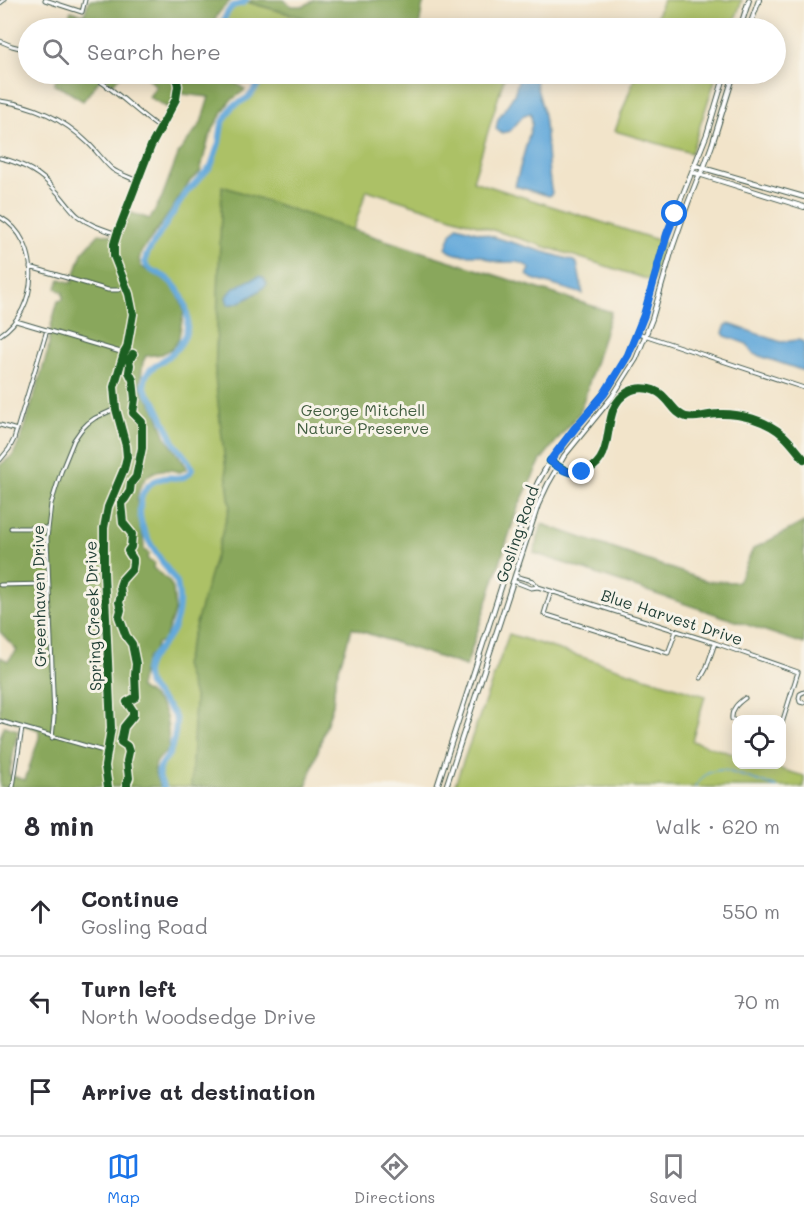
<!DOCTYPE html>
<meta charset="utf-8">
<style>
:root{--surface:#fff;--page:#f2f2f3;--text:#2b2b33;--muted:#7c7c81;--line:#e1e1e2;--accent:#1a73e8}
body{margin:0;font-family:Mali,sans-serif;background:var(--page);color:var(--text)}
.controls{position:absolute;right:18px;bottom:18px;display:grid;overflow:hidden;border-radius:12px;box-shadow:0 3px 15px #0003}
.controls button{width:54px;height:54px;display:grid;place-items:center;padding:0;border:0;border-bottom:2px solid var(--line);background:var(--surface);color:var(--text);font:30px sans-serif}
.stop{position:absolute;width:18px;height:18px;margin:-14px;border:4px solid #1a73e8;border-radius:50%;background:#fff}
.stop.end{background:#1a73e8;border-color:#fff;box-shadow:0 2px 6px #0008}
.list{margin:0;padding:0;list-style:none}
h2{display:flex;justify-content:space-between;align-items:center;height:78px;margin:0;padding:0 24px;font-size:26px}
h2 small{font-size:20px;font-weight:400;color:var(--muted)}
.list li{display:grid;grid-template-columns:39px 1fr auto;gap:18px;align-items:center;box-sizing:border-box;height:90px;padding:0 24px;border-top:2px solid var(--line)}
.list b{display:block;font-size:22px;white-space:nowrap}
.list p{margin:0;font-size:20px;white-space:nowrap;color:var(--muted)}
.list em{font-size:20px;font-style:normal;color:var(--muted)}
.icon{flex:none;width:33px;height:33px;fill:none;stroke:currentColor;stroke-width:2;stroke-linecap:round;stroke-linejoin:round}
.map{position:relative;flex:none;width:804px;height:787px;overflow:hidden}
.search{position:absolute;background:var(--surface);box-shadow:0 3px 15px #0003;left:18px;right:18px;top:18px;height:66px;display:flex;align-items:center;gap:15px;box-sizing:border-box;padding:0 21px;border-radius:33px;color:var(--muted);font-size:22px}
.sheet{height:348px;background:var(--surface)}
nav{display:flex;justify-content:space-around;align-items:center;box-sizing:border-box;height:84px;border-top:2px solid var(--line);background:var(--surface);font-size:16px;color:var(--muted)}
nav a{display:grid;justify-items:center;gap:3px}
nav .on{color:var(--accent)}
.map>svg:first-child{display:block}
.green{fill:#acc166;stroke:#667f4d;stroke-width:1.5}
.forest{fill:#89a75b;stroke:#547248;stroke-width:1.5}
.water{fill:#64a9da;stroke:#427387;stroke-width:1.5}
.lines{fill:none;stroke-linecap:round;stroke-linejoin:round}
.stream{stroke:#64a9da;stroke-width:1.5}
.river{stroke:#64a9da;stroke-width:6}
.street-casing{stroke:#3f564a;stroke-width:5}
.secondary-casing{stroke:#3f564a;stroke-width:6}
.street{stroke:#fff;stroke-width:3}
.secondary{stroke:#fff;stroke-width:4}
.cycleway-casing{stroke:#f7f3e8;stroke-width:11}
.cycleway{stroke:#1b5e20;stroke-width:8}
.route{stroke:#1a73e8;stroke-width:8}
.labels{text-anchor:middle;stroke-width:6;stroke-linejoin:round;paint-order:stroke}
.park-label{font-size:16px;fill:#425e40;stroke:#f7f3e8}
.street-label{font-size:16px;fill:#1f3d34;stroke:#f7f3e8}
</style>
<div class="map">
<svg width="804" height="787" viewBox="0 0 804 787">
<rect width="100%" height="100%" fill="#f7f3e8"/>
<filter id="ink" filterUnits="userSpaceOnUse"><feTurbulence type="fractalNoise" baseFrequency=".0167" numOctaves="2"/><feDisplacementMap in="SourceGraphic" scale="12" xChannelSelector="R" yChannelSelector="G"/><feConvolveMatrix kernelMatrix="1 2 1 2 8 2 1 2 1" color-interpolation-filters="sRGB"/></filter>
<filter id="wash" filterUnits="userSpaceOnUse"><feTurbulence type="fractalNoise" baseFrequency=".008" numOctaves="4" result="noise"/><feDisplacementMap in="SourceGraphic" scale="24" xChannelSelector="R" yChannelSelector="G"/><feGaussianBlur stdDeviation="1.35" result="paint"/><feColorMatrix in="noise" values="0 0 0 0 0 0 0 0 0 0 0 0 0 0 0 0 0 1.4 0 .05"/><feComposite in="paint" operator="in"/></filter>
<g filter="url(#wash)">
<rect width="100%" height="100%" fill="#f2e4ca"/>
<path class="green" d="M663 0H742L732 28H652Z
M246 2 340 28H220C224 22 227 7 235 5 239 4 243 4 246 2Z
M256 74H498L505 75 473 181 664 242 653 281 367 190 353 230 611 312 518 507 466 666 351 628 335 680 333 704 306 787H164C162 782 157 776 159 770 161 764 166 759 169 754 172 747 178 724 175 717 168 703 143 690 146 671 148 659 156 653 163 644 178 628 182 604 176 583 167 568 153 551 146 535 136 515 136 483 164 478 175 476 186 482 192 469L189 462 175 444 155 402 147 393 144 385 146 376 149 371C158 363 171 356 178 347 196 326 187 293 165 277 159 273 150 272 146 265 144 260 146 256 148 252L186 193 211 166 219 143 222 124 232 107 249 97 259 84V78Z
M636 74H717L691 153 615 131Z
M509 634 705 696 692 741 736 755V764L767 765 804 776V787H454Z"/>
<path class="forest" d="M89 0H231C222 9 215 15 212 28H65L71 11 84 15Z
M252 0H284L292 6H304L314 0H425L422 8 419 28H340L248 2Z
M58 74H122L113 84 102 77 83 101 64 89 54 85Z
M144 74H218C229 80 235 81 245 90L229 102 215 125 208 141 200 172 190 181 170 212 141 252 139 260 141 267 165 279 177 291 184 311 178 341 171 349 162 354 146 356 143 362 140 384 143 392 154 406 166 438 186 466V469L180 472C170 469 158 468 149 475 125 496 145 525 144 550L150 554 147 557 149 561 154 563 153 568 169 581 173 589 175 610 164 641 157 643 153 654 148 656 140 681V688C170 707 167 717 169 750 152 762 151 770 161 787H0V738L4 726 18 730 9 775 25 780 39 738V730L0 717V657L8 661 17 650 0 632V465L13 455 22 436 48 351 51 326 58 301 63 300V293L56 288 60 279 72 283 82 253 100 233 119 237 128 212 150 219 162 197 179 152 201 123 209 97 175 93 172 103 168 108 149 97 156 86Z
M222 186 353 230 611 312 580 412 541 460 518 507 466 666 352 628 335 680 333 704 306 787H191L195 699 184 665 230 506 215 377Z
M804 522V644L534 553 542 524 707 581 738 582 753 549Z"/>
<path class="water" d="M520 74H535C535 88 542 102 544 116 548 142 546 167 552 193L549 196 515 186 532 124 531 113 524 115 510 131 501 133 496 129 498 119 514 95Z
M457 226 571 260 577 263 583 294 533 279 527 275 530 269C519 257 507 265 494 261 488 260 483 255 477 255 466 254 454 257 446 248L451 234Z
M259 276 264 278 267 284C259 292 239 306 228 304L226 297 235 287Z
M729 324 781 342 798 340 804 342V371L754 354 747 344 725 336 723 333 726 325Z"/>
<g class="lines">
<path class="stream" d="M695 787C704 775 708 770 724 770L777 787"/>
<path class="river" d="M220 28C223 22 227 10 233 6 239 3 241 6 246 0
M164 787C162 782 157 776 159 770 161 764 166 759 169 754 173 746 176 731 176 722 175 706 143 691 146 671 148 659 156 653 163 644 178 628 182 604 177 583 167 568 153 551 146 535 136 515 136 483 164 478 175 476 186 482 192 469L189 462 175 444 155 402 147 393 144 385 146 376 149 371C158 363 171 356 178 347 196 326 187 293 165 277 160 273 150 272 146 265 144 260 146 256 148 252L186 193 211 166 219 143 222 124 232 107 249 97 259 84V78L256 74"/>
</g>
</g>
<g filter="url(#ink)">
<g class="lines">
<g class="street-casing">
<path id="street" d="M45 0 82 12 85 0
M0 3 4 0
M0 41 12 46 28 50
M89 74C115 89 135 111 160 128
M0 101C32 105 63 119 87 142 96 150 103 161 112 169 119 174 129 177 137 181
M0 158C22 163 42 174 56 191 64 199 70 209 78 216 89 225 103 229 117 234
M0 217C43 241 39 310 0 335
M30 267 108 290H118L126 287
M16 321 124 353
M638 333 804 388
M0 425 17 430
M0 460 9 449 14 439 47 330
M550 461C563 469 573 478 588 470 619 455 598 409 628 392 640 385 657 388 666 399 673 406 676 414 686 417 696 419 708 414 718 414 740 413 766 420 783 435 791 442 797 451 804 459
M11 528H47
M513 581 531 588 538 587 533 581 515 576
M0 585 49 584
M538 587 715 643 798 672 782 723
M551 591 544 614 668 653 676 631
M701 678 706 669 715 643
M804 692 800 694 799 698 800 702 804 703
M0 721 107 752
M736 722 732 719C731 709 738 703 745 698
M52 738 54 717 47 538 51 504 61 472 74 440 81 430 88 423 95 418 115 409
M13 787 22 728
M108 787 105 766 111 728 104 573V528L108 507 124 469 127 457 126 446 116 409 114 387 124 353 127 348 133 314 129 294 114 256V244L117 234 151 146 176 99 178 86 176 74"/>
</g>
<g class="secondary-casing">
<path id="secondary" d="M740 28 749 0
M749 28 759 0
M696 166 804 197
M692 172 804 207
M437 787 527 507 538 482 550 461 575 428 610 386 628 355 644 315 667 234 707 134 725 74
M446 787 538 505 548 484 564 456 612 397 636 359 652 319 673 246 688 203 697 180 704 167 712 145 734 74"/>
</g>
<use href="#street" class="street"/>
<use href="#secondary" class="secondary"/>
<g class="cycleway-casing">
<path id="cycleway" d="M550 461C563 469 573 478 588 470 619 455 598 409 628 392 640 385 657 388 666 399 673 406 676 414 686 417 696 419 708 414 718 414 740 413 766 420 783 435 791 442 797 451 804 459
M108 787 105 766 111 728 104 573V528L108 507 124 469 127 457 126 446 116 409 114 387 124 353 127 348 133 314 129 294 114 256V244L117 234 151 146 176 99 178 86 176 74
M127 787V783L129 778 127 761 129 752 127 746 121 742 124 727 133 716V711L127 702 136 697 135 674 136 664 132 644 126 636 119 617 121 610 119 602 121 596 120 586 122 580 132 569 133 563V559L128 551 131 547 132 534 123 523 121 503 125 499 130 491 131 483 136 477 142 448V422L133 413 135 399 133 380 129 372 130 365 129 361 133 354"/>
</g>
<use href="#cycleway" class="cycleway"/>
</g>
</g>
<g class="lines" filter="url(#ink)">
<path class="route" d="M582 472C570 476 560 468 550 461L575 428 604 394 628 355 644 315 667 234 675 214"/>
</g>
<g class="labels">
<g class="park-label">
<text x="363" y="416">George Mitchell<tspan x="363" dy="18">Nature Preserve</tspan></text>
</g>
<g class="street-label">
<text transform="translate(517 534) rotate(-71)" y="6">Gosling Road</text>
<text transform="translate(39 596) rotate(-91)" y="6">Greenhaven Drive</text>
<text transform="translate(93 616) rotate(-92)" y="6">Spring Creek Drive</text>
<text transform="translate(672 617) rotate(18)" y="6">Blue Harvest Drive</text>
</g>
</g>
</svg>
<div class="controls">
<button><svg class="icon" aria-label="locate" viewBox="0 0 24 24"><circle cx="12" cy="12" r="6"/><path d="M12 2v4M12 18v4M2 12h4M18 12h4"/></svg></button>
</div>
<div class="stop" style="left:675px;top:214px"></div>
<div class="stop end" style="left:582px;top:472px"></div>
<div class="search"><svg class="icon" aria-label="search" viewBox="0 0 24 24"><circle cx="10" cy="10" r="6"/><path d="M15 15l6 6"/></svg>Search here</div>
</div>
<section class="sheet">
<h2>8 min<small>Walk · 620 m</small></h2>
<ul class="list">
<li><svg class="icon" aria-label="ahead" viewBox="0 0 24 24"><path d="M12 20V5M6 11l6-6 6 6"/></svg><div><b>Continue</b><p>Gosling Road</p></div><em>550 m</em></li>
<li><svg class="icon" aria-label="left" viewBox="0 0 24 24"><path d="M17 20v-9H6M10 6l-5 5 5 5"/></svg><div><b>Turn left</b><p>North Woodsedge Drive</p></div><em>70 m</em></li>
<li><svg class="icon" aria-label="arrive" viewBox="0 0 24 24"><path d="M6 21V4h12l-3 4 3 4H6"/></svg><div><b>Arrive at destination</b></div></li>
</ul>
</section>
<nav>
<a class="on"><svg class="icon" aria-label="map" viewBox="0 0 24 24"><path d="M3 6l6-2 6 2 6-2v14l-6 2-6-2-6 2zM9 4v14M15 6v14"/></svg>Map</a>
<a><svg class="icon" aria-label="directions" viewBox="0 0 24 24"><path d="M12 3l9 9-9 9-9-9zM9 14v-3h6M13 9l2 2-2 2"/></svg>Directions</a>
<a><svg class="icon" aria-label="saved" viewBox="0 0 24 24"><path d="M7 4h10v16l-5-4-5 4z"/></svg>Saved</a>
</nav>
